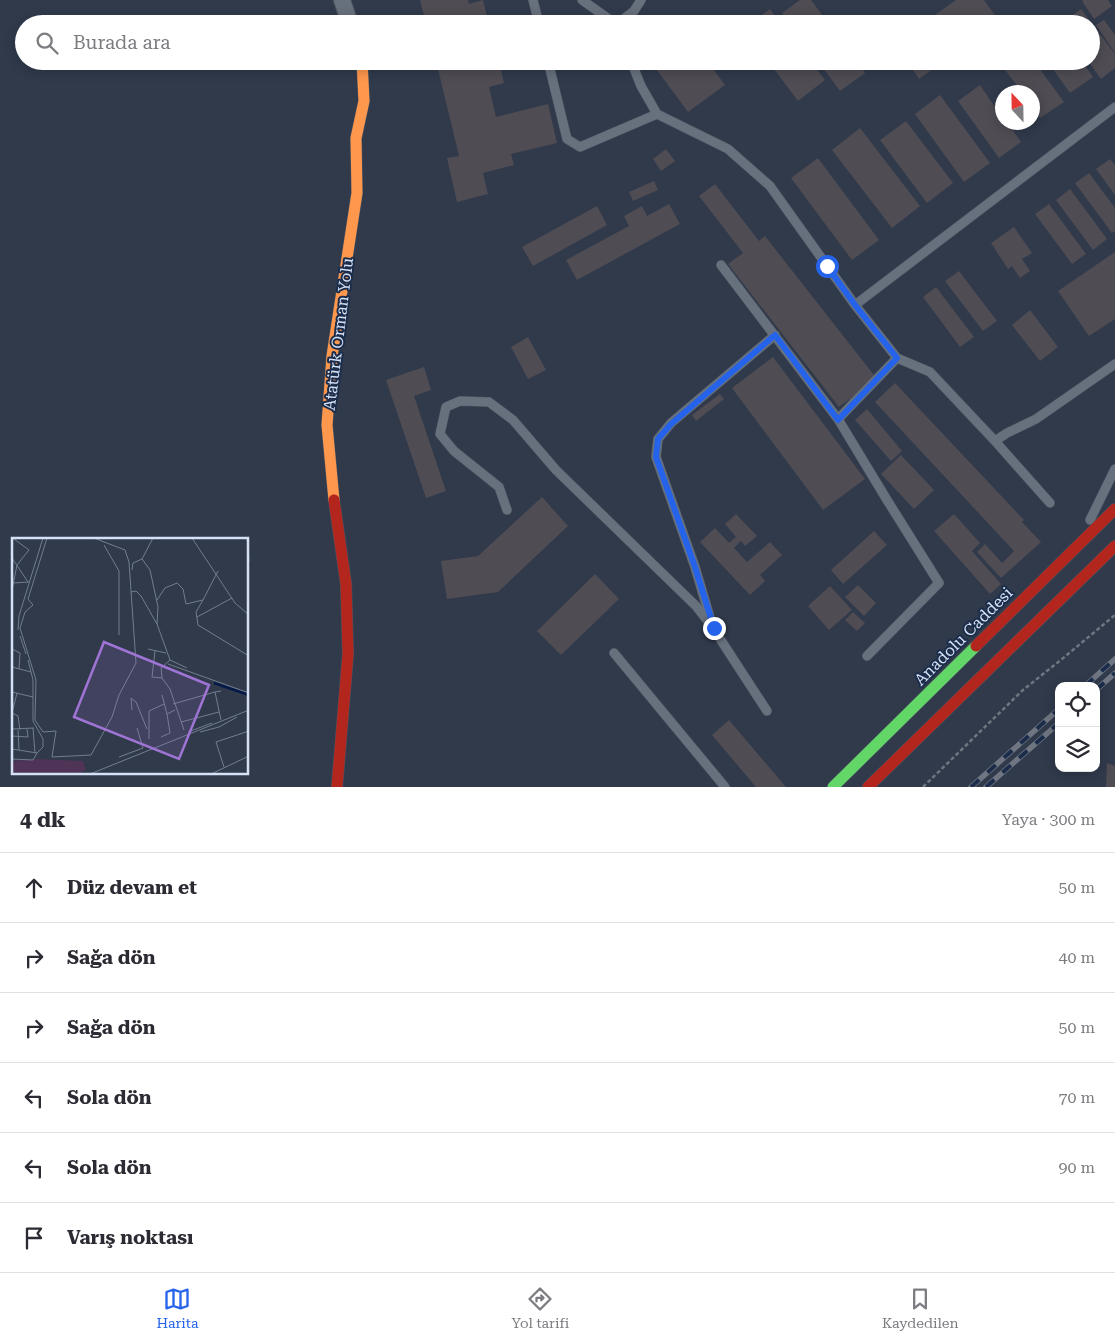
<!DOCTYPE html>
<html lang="tr">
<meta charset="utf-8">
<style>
:root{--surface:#fff;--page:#f2f2f3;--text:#2b2b33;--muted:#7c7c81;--line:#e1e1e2;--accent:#2563eb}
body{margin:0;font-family:"Roboto Serif",serif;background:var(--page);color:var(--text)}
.controls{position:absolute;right:15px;bottom:15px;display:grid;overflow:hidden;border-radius:10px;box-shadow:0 2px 12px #0003}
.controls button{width:45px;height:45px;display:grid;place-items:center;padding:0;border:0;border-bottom:1px solid var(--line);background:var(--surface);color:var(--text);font:25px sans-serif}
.compass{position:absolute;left:995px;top:85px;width:45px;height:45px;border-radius:50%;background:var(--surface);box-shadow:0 2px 12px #0003;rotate:338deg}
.stop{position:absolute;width:15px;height:15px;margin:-11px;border:4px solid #2563eb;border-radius:50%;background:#fff}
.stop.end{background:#2563eb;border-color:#fff;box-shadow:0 1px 5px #0008}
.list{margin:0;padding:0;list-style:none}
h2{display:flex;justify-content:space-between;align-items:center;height:65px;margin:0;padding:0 20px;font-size:21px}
h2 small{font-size:16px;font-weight:400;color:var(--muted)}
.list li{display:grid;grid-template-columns:32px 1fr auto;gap:15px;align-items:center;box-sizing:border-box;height:70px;padding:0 20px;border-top:1px solid var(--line)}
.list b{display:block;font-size:19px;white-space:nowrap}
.list em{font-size:16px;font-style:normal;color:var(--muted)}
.icon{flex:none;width:28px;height:28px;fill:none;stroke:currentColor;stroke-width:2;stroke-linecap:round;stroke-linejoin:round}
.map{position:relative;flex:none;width:1115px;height:787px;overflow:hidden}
.search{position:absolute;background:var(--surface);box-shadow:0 2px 12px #0003;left:15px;right:15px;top:15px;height:55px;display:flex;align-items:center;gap:12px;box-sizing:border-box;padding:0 18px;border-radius:28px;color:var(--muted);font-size:19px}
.sheet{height:485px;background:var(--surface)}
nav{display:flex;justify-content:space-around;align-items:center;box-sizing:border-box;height:70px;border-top:1px solid var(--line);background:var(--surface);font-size:14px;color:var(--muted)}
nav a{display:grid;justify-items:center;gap:2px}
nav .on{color:var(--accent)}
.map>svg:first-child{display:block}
.building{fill:#4f4c54}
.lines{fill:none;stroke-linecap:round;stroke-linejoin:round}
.lane-casing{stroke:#4c5562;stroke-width:10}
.street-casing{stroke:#4c5562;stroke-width:18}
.fast-casing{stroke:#4c5562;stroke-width:12}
.slow-casing{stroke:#4c5562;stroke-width:12}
.jam-casing{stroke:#4c5562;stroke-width:12}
.path{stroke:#6e7681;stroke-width:2.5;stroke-dasharray:4 2.5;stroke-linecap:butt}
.lane{stroke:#67707d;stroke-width:9}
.street{stroke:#67707d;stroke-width:16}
.fast{stroke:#63d668;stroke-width:11}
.slow{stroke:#ff974d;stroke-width:11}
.jam{stroke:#b3261e;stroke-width:11}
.rail-casing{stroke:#6f7682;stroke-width:5.5}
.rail{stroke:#1b2d4b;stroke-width:4;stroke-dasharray:11;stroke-linecap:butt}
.route{stroke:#2563eb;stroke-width:6}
.labels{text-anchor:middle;stroke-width:4;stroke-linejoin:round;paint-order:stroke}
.street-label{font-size:16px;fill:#d6e1f5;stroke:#1b2d4b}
.inset-river{fill:none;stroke:#041947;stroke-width:2.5}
.inset-road{fill:none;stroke:#727d8f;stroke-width:1}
.view{fill:#9f74d5;fill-opacity:0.15;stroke:#9f74d5;stroke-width:2.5}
.inset-edge{fill:none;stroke:#d6e1f5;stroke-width:2.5}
</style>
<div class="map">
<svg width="1115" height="787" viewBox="0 0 1115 787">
<rect width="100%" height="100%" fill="#303a4b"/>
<path class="building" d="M420 0H468L469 4 483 0 489 24H426Z
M800 0H811L829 24H790L782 13Z
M956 0H984L1000 22 997 24H922Z
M1084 0H1108L1112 6 1094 19 1082 1Z
M770 9 781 24H750Z
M1081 9 1115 54V68L1101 79 1088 61H1091V24H1060Z
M1104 20 1115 35V53L1096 25Z
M436 61H499L504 83 489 87 496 117 548 104 557 143 511 154 514 165 483 173 488 194 457 202 447 158 459 156Z
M653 61H707L725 85 688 112 651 62Z
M768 61H810L825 80 798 101Z
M818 61H857L865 73 840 91Z
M907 61H944L919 79Z
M1008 61H1034L1064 102 1040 118 1032 107V92H1022L1002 66Z
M1047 61H1082L1093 77 1070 93Z
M980 85 1002 117V122H1007L1021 142 999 158 958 101Z
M940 95 990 163 964 182 915 114Z
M906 121 953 183 927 203 880 140Z
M860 128 920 206 892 228 832 150Z
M666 149 675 161 661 171 653 159Z
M818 158 879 240 852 260 791 178Z
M1110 159 1115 165V195L1096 169Z
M1089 173 1115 208V231L1112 233 1075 183Z
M654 181 658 190 633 201 629 192Z
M715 184 759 241 765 236 877 379 839 407 728 264 743 253 699 196Z
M1070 189 1107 239 1093 250 1056 200Z
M669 204 680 224 577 280 566 260 629 226 624 216 642 206 647 216Z
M1049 204 1086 254 1072 264 1035 214Z
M597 206 607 225 533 266 522 247Z
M1014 227 1032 253 1022 259 1030 271 1020 278 1012 266 1008 269 991 243Z
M1115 252V319L1089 336 1058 291Z
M959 271 997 321 983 331 945 281Z
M936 287 974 337 960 347 923 297Z
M1030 310 1058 347 1040 361 1012 325Z
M528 337 546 370 528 379 511 347Z
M773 357 865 479 823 510 732 388Z
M424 367 431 390 414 396 446 491 426 498 386 380Z
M895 383 1024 520 1022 522 1041 542 1001 578 977 552 985 544 1002 563 1014 551 875 402Z
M720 394 724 399 696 421 692 415Z
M867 409 902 451 891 461 855 420Z
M901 455 934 490 914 509 881 474Z
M542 497 568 526 498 592 447 599 441 561 478 556Z
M736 514 757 536 745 546 741 541 734 548 747 562 770 542 782 555 760 575 765 581 750 595 700 542 715 528 729 543 736 537 725 524Z
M954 514 980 543 972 551 1001 584 990 594 934 531Z
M874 531 887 545 843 584 831 570Z
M595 574 619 599 561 655 537 631Z
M858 585 876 603 864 616 845 597Z
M830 586 852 610 829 630 808 606Z
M853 612 865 623 857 631 845 620Z
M729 720 786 787H756L712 735Z
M1107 763 1115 766V787H1106Z"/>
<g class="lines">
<g class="lane-casing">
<path id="lane" d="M533 0 539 24
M582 0 616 24
M617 24 634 11 641 0
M548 61 567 139 580 147 657 114
M631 61 641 86 657 114 728 149 770 186 855 305 897 358 930 372 995 441 1050 503
M721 265 838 419
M855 305 1115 107
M995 441 1007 433 1036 419 1115 364
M507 510 499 487 454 451 440 434 446 407 460 401 489 402 513 420 556 470 696 606 713 628
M1090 520 1115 469
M614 653 725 787
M867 656 939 583 887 500 838 419 897 358
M767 711 713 628 695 567 656 457 658 439 671 423 775 335"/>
</g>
<g class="street-casing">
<path id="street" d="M342 0 350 24"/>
</g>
<g class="fast-casing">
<path id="fast" d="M833 787 976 646"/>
</g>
<g class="slow-casing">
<path id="slow" d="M334 500 327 425 332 356 357 193 356 138 364 101 362 61"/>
</g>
<g class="jam-casing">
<path id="jam" d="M334 500 346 584 348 654 337 787
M976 646 1115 509
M868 787 1115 546"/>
</g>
<path class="path" d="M923 787 1023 690 1062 659 1115 615"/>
<use href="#lane" class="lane"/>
<use href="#street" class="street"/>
<use href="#fast" class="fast"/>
<use href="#slow" class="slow"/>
<use href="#jam" class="jam"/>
<g class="rail-casing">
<path id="rail" d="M1085 686 1115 659
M1096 690 1115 673
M971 787 1059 709
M986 787 1059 723"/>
</g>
<use href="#rail" class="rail"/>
</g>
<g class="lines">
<path class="route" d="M714 628 695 567 656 457 658 439 671 424 775 335 838 420 897 358 855 305 827 266"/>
</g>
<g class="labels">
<g class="street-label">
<text transform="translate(338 334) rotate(-83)" y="6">Atatürk Orman Yolu</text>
<text transform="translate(963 636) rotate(-45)" y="6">Anadolu Caddesi</text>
</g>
</g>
<g transform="translate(12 538)">
<rect width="236" height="236" fill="#303a4b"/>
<path d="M25 221 71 223 74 232 65 236H0V223Z" fill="#4f3458"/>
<path class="inset-river" d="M202 145 237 157"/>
<path class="inset-road" d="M35 0 16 61 21 67 13 74 8 90 24 142 23 182 31 194 44 193 40 219 79 217 100 179 107 157 124 125 117 24 113 12 82 0M141 0 130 21 138 32 146 69 145 86M180 0 223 65 237 77M235 0 237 23M92 7 107 33V97M0 20 16 44M120 32 121 25 130 21M1 45 17 44M0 52 5 27 17 12 2 1M119 54 124 53 129 58 145 86 158 122 149 130 150 140 158 151 172 192M145 62 153 50 165 45 171 51 174 66 191 62 206 33M191 62 184 74 186 87 237 118M185 79 220 60M6 92 7 78 31 0M8 98 14 116M0 111 8 115 7 131M136 111 154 115M143 113 140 139 150 140M16 122 21 142V183L31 201V209L25 215M158 122 175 130M156 126 237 155M0 129 19 134M209 153 203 154 209 182M0 154 21 159M150 157 155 176M161 166 203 154M120 172 119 160 124 164 135 191M0 175 6 178 8 192M0 175 5 155M169 184 207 174M21 190 23 215M0 191 22 190M6 192 7 212M176 194 200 185M188 194 207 189 225 179M0 198 16 199 15 191M149 199 158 195 155 176 163 172M137 201V173L152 166M0 211 25 215 21 222 0 221M107 219 131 210 125 190M212 229 204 204 237 193M78 236 237 172M199 236 237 218"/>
<path class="view" d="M92 104 197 147 167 221 62 179Z"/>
<rect width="236" height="236" class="inset-edge"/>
</g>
</svg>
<div class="controls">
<button><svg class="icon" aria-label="locate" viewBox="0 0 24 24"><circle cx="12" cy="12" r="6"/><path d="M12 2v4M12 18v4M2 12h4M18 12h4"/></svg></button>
<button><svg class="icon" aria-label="layers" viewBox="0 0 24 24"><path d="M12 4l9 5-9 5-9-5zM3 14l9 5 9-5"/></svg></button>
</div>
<svg class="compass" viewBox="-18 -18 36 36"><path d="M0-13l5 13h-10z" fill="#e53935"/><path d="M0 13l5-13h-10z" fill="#7c7c81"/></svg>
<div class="stop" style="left:827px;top:266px"></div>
<div class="stop end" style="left:714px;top:628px"></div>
<div class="search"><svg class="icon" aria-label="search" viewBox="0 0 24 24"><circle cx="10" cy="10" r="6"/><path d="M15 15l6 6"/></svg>Burada ara</div>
</div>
<section class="sheet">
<h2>4 dk<small>Yaya · 300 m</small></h2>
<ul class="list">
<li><svg class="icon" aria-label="ahead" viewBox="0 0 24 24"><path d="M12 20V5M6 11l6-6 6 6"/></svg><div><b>Düz devam et</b></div><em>50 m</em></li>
<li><svg class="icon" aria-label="right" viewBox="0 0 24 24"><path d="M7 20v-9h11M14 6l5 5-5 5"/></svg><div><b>Sağa dön</b></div><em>40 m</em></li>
<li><svg class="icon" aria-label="right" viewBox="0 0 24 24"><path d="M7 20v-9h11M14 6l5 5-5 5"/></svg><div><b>Sağa dön</b></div><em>50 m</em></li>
<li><svg class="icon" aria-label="left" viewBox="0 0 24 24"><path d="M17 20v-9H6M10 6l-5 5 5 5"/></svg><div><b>Sola dön</b></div><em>70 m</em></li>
<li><svg class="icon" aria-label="left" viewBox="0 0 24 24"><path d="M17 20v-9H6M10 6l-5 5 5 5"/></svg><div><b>Sola dön</b></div><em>90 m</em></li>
<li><svg class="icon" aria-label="arrive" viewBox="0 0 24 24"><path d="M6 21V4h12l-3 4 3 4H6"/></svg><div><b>Varış noktası</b></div></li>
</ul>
</section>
<nav>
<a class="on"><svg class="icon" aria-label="map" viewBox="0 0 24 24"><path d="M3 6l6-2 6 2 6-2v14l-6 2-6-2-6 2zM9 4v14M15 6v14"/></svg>Harita</a>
<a><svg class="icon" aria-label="directions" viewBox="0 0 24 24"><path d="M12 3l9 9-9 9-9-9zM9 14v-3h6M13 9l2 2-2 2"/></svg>Yol tarifi</a>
<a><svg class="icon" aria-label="saved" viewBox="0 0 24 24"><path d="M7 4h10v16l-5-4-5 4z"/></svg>Kaydedilen</a>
</nav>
